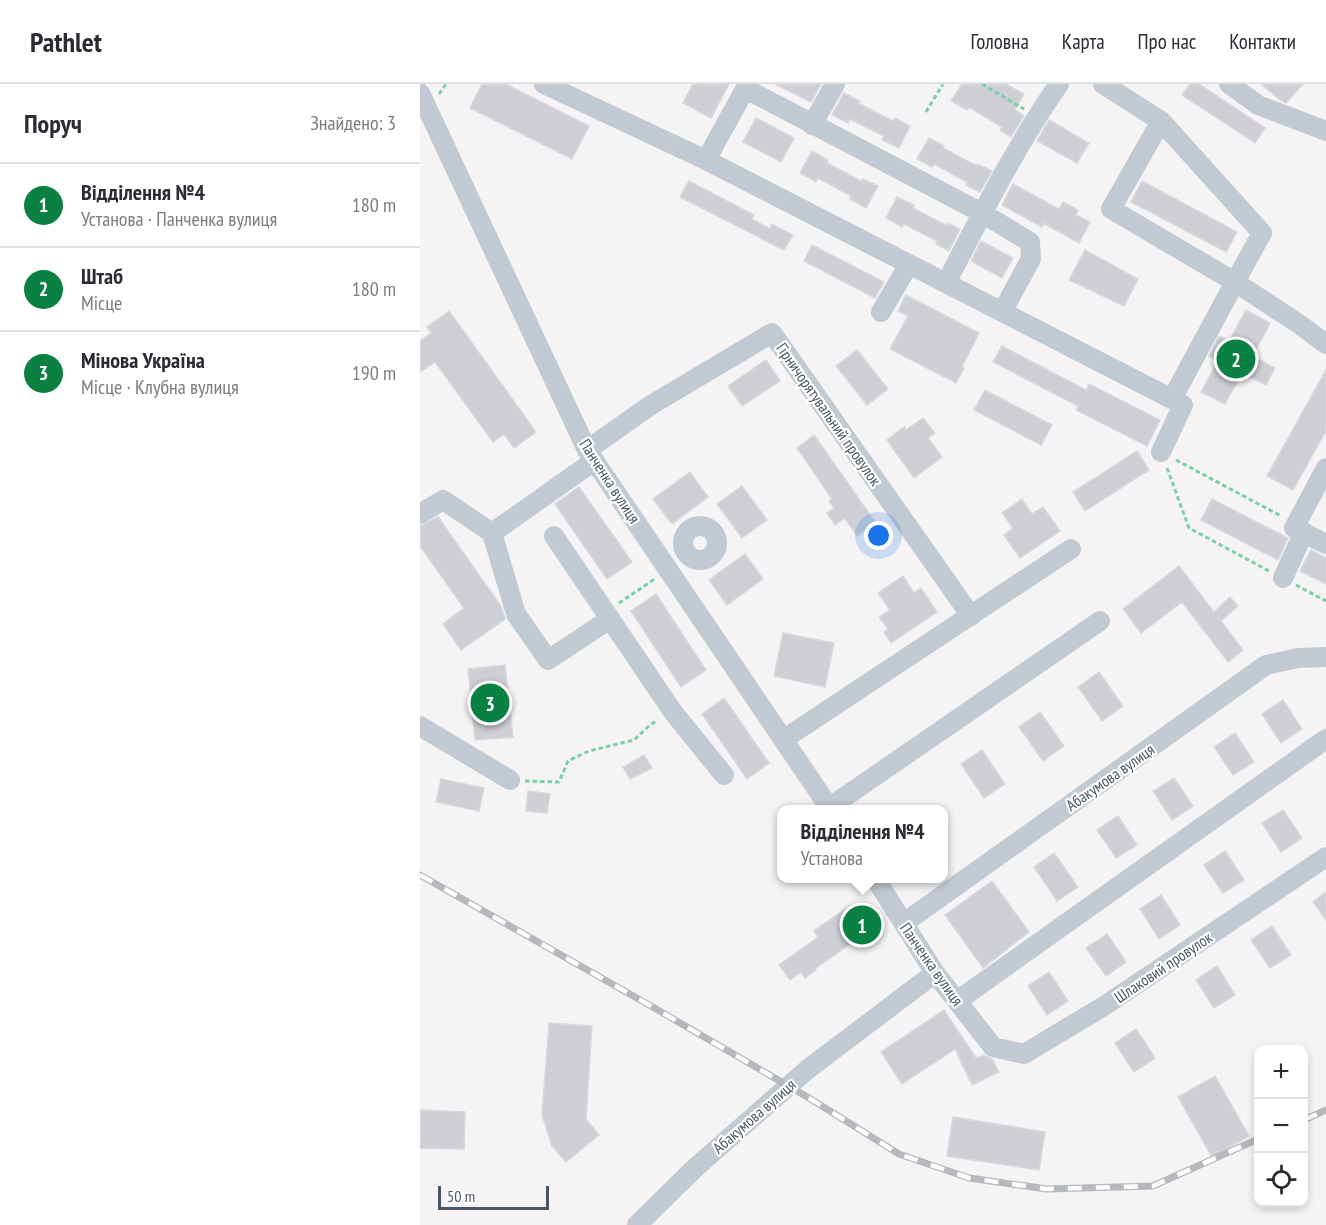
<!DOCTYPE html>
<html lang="uk">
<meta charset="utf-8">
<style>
:root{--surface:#fff;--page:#f7f7f7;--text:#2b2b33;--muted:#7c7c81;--line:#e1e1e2;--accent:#0b8043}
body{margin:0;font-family:"PT Sans Narrow",sans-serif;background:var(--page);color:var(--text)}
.controls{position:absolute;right:18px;bottom:18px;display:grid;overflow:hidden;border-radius:12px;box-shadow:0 3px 9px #0003}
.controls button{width:54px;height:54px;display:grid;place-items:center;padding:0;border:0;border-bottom:2px solid var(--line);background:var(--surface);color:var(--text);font:30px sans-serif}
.scale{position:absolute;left:18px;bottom:15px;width:111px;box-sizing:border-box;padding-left:6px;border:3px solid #4a5661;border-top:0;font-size:16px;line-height:21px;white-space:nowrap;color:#4a5661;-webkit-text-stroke:4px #fff;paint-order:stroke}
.you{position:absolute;left:459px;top:452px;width:21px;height:21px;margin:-15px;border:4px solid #fff;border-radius:50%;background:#1a73e8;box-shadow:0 0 0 9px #1a73e833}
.badge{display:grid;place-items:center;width:39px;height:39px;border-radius:50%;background:var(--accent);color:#fff;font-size:20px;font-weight:700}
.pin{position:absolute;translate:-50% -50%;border:3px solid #fff;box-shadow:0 2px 6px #0006}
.popup{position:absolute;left:357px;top:721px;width:171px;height:78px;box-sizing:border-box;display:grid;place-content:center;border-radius:12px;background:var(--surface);filter:drop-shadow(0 2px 4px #0005);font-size:20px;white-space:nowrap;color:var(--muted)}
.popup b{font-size:22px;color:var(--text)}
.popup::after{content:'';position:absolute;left:50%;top:100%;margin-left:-12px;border:12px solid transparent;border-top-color:var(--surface)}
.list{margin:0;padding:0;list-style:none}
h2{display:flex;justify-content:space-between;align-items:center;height:78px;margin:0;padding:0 24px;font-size:26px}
h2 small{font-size:20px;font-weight:400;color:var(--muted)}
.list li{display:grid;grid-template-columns:39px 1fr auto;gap:18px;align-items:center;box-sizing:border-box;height:84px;padding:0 24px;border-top:2px solid var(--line)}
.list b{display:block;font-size:22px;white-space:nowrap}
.list p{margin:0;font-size:20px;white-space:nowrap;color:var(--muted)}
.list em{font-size:20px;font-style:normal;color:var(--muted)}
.icon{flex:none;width:33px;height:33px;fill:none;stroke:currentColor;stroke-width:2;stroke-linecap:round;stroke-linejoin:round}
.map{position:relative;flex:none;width:906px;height:1141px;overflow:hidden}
header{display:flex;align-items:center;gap:36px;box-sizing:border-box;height:84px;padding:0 30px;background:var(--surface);border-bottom:2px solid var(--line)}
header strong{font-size:28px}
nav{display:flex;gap:33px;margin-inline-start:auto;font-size:21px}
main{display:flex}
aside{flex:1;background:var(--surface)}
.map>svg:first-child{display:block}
.building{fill:#cdcfd5;stroke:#d7d9de;stroke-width:1.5}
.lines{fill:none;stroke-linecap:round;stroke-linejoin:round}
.path{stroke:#7ad0a6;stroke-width:3;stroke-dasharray:4.5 3;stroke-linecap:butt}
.minor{stroke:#c1cad2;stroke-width:20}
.rail-casing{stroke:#b5b8bd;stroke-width:7}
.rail{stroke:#fff;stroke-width:4.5;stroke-dasharray:14;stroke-linecap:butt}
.labels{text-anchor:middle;stroke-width:4.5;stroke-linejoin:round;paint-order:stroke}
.street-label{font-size:16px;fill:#4a5661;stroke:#fff}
</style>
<header>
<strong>Pathlet</strong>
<nav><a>Головна</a><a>Карта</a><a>Про нас</a><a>Контакти</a></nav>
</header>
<main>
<aside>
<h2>Поруч<small>Знайдено: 3</small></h2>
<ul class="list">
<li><span class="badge">1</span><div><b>Відділення №4</b><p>Установа · Панченка вулиця</p></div><em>180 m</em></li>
<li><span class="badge">2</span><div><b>Штаб</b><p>Місце</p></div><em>180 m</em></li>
<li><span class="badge">3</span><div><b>Мінова Україна</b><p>Місце · Клубна вулиця</p></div><em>190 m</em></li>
</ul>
</aside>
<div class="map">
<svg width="906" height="1141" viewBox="0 0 906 1141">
<rect width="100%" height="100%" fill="#f5f3f3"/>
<path class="building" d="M62 0H86L169 42 152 75 50 24Z
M273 0H309L291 34 263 19Z
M355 0H401L391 18Z
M542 0H586L604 10 595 26 604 32 591 53 580 46 582 43 549 23 547 26 531 17Z
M770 0H779L845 44 835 59 762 11Z
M841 0H883L866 19 860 16Z
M424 9 440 17 438 19 473 37 475 34 490 42 479 64 462 56 464 52 430 35 428 39 412 31Z
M336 34 374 54 361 78 323 58Z
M629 36 669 59 657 79 617 57Z
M509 54 524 62 523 64 557 82 558 80 572 87 560 108 546 101 547 98 514 80 512 83 497 75Z
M392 67 408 76 407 79 441 97 443 95 458 102 446 124 430 115 431 112 398 94 396 98 380 89Z
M269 97 334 131 332 135 350 145 352 140 373 151 364 166 260 113Z
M722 97 817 148 806 168 711 118Z
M593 100 639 125 643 118 658 126 656 131 670 138 659 159 623 139 622 143 582 121Z
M477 113 494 121 493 124 527 142 528 139 540 145 529 167 516 160 517 157 484 140 482 143 466 134Z
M561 157 593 174 582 194 551 177Z
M392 161 464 198 455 214 384 177Z
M665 166 718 195 704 222 649 196Z
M486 211 559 249 542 283 544 284 536 299 470 265 488 232 478 227Z
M826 226 850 239 833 272 855 284 846 301 822 289 805 320 781 308 798 277 789 272 799 252 809 257Z
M29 227 116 348 94 364 84 350 73 358 15 278 0 288V257L11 249 7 243Z
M582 262 666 306 669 300 740 336 727 362 656 326 658 322 573 278Z
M437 266 468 305 447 321 416 282Z
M346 276 360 297 322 322 308 302Z
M906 286V347L873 406 847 392Z
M565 306 632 341 621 361 554 326Z
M503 334 515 349 508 354 522 373 494 394 467 356 484 343 486 346Z
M394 351 456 439 437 452 425 434 415 441 407 429 414 424 409 417 412 415 377 364Z
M717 367 729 386 665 427 653 408Z
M270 388 288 413 252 440 233 415Z
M322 402 347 436 322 454 297 420Z
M159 403 212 478 187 495 135 420Z
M602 415 612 430 623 423 640 447 600 474 584 451 593 444 582 429Z
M792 415 868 454 858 476 781 436Z
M18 433 81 522 85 535 41 566 23 540 44 524 0 462V442Z
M891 466 906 474V500L880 487Z
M325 470 343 495 307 521 289 496Z
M759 482 794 528 810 513 818 522 801 537 823 566 808 578 762 518 721 549 703 525Z
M483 492 494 509 501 504 517 528 471 559 464 548 468 545 459 533 470 526 458 509Z
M236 510 286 586 261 603 211 527Z
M363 549 414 559 405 603 354 592Z
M85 581 93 653 55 656 48 585Z
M679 588 703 622 682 637 658 603Z
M304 614 349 679 327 695 282 630Z
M863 616 882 645 861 659 842 630Z
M620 628 644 662 623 677 599 643Z
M815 649 834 678 813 691 794 663Z
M562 666 585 700 564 714 541 680Z
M224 671 232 684 210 695 203 683Z
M754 694 773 722 752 736 733 707Z
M21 695 64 704 59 727 16 718Z
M108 707 130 710 127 729 106 727Z
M863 726 882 754 861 768 842 739Z
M698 732 717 761 696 774 677 746Z
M805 767 824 796 803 809 784 781Z
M634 769 658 803 637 817 614 783Z
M572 797 609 848 563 884 525 831Z
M906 808V836L893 818Z
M741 811 760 841 739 855 720 825Z
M431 821 449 846 395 885 396 886 385 894 381 888 370 896 359 881 398 853 394 847Z
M852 842 871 871 850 884 831 856Z
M687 850 706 878 686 892 666 864Z
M797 882 815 911 794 924 776 896Z
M629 888 648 917 627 931 608 902Z
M524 926 556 974 564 971 572 975 579 988 552 1001 535 965 482 1000 461 968Z
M129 939 172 942 166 1035 179 1051 146 1078 132 1062 122 1031Z
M716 945 735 974 714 988 695 959Z
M795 992 829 1052 792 1073 758 1013Z
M0 1026 45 1028 44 1065 0 1064Z
M533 1033 625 1048 619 1086 527 1072Z"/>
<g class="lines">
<path class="path" d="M562 0 604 25
M19 10 26 0
M506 28 523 0
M756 376 861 432
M747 384 769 444 849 487
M876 501 906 517
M199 519 236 494
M105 697 139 698 148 677 169 667 214 656 230 641 238 636"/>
<path class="minor" d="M124 0 286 76 752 315 815 198 879 240 906 260
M683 0 741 37 842 149 815 198 691 125 741 37
M809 0 838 21 906 47
M326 5 562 129 610 158 611 175 582 228
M0 9 167 366 411 726
M392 41 415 0
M286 76 328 0
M526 199C561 132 595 63 639 0
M461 228 489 180
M167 366 231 321 352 249 551 532
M741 368 763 321 752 315
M906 384 874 444 906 460
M0 430 23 416 72 449 96 530 128 576 190 535
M263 459a17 17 0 1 1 34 0a17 17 0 1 1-34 0Z
M72 449 174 377
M134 452 253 628 304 691
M863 494 884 448
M0 642 90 696
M364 655 651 465
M410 723 680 537
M455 794 515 889 573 963 604 970 684 922 906 773
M484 839 846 581 878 574 906 573
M537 917 906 655
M217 1141 275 1084 388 985 515 889"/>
<g class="rail-casing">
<path id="rail" d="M0 791 231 922 389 1014 479 1070 549 1094 627 1105 733 1102 838 1055
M884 1036 906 1026"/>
</g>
<use href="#rail" class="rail"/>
</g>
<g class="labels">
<g class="street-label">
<text transform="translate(409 330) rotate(55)" y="6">Гірничорятувальний провулок</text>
<text transform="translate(190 397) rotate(57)" y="6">Панченка вулиця</text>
<text transform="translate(690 693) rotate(-35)" y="6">Абакумова вулиця</text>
<text transform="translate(512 880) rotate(55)" y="6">Панченка вулиця</text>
<text transform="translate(743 883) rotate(-34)" y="6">Шлаковий провулок</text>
<text transform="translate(334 1032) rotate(-41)" y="6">Абакумова вулиця</text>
</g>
</g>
</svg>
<div class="controls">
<button>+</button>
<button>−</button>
<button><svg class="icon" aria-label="locate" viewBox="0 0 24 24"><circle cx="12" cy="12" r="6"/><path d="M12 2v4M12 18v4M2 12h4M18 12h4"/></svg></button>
</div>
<div class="scale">50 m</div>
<div class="you"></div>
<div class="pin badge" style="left:442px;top:841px">1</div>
<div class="popup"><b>Відділення №4</b>Установа</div>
<div class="pin badge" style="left:816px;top:275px">2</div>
<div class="pin badge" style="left:70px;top:619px">3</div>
</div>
</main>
